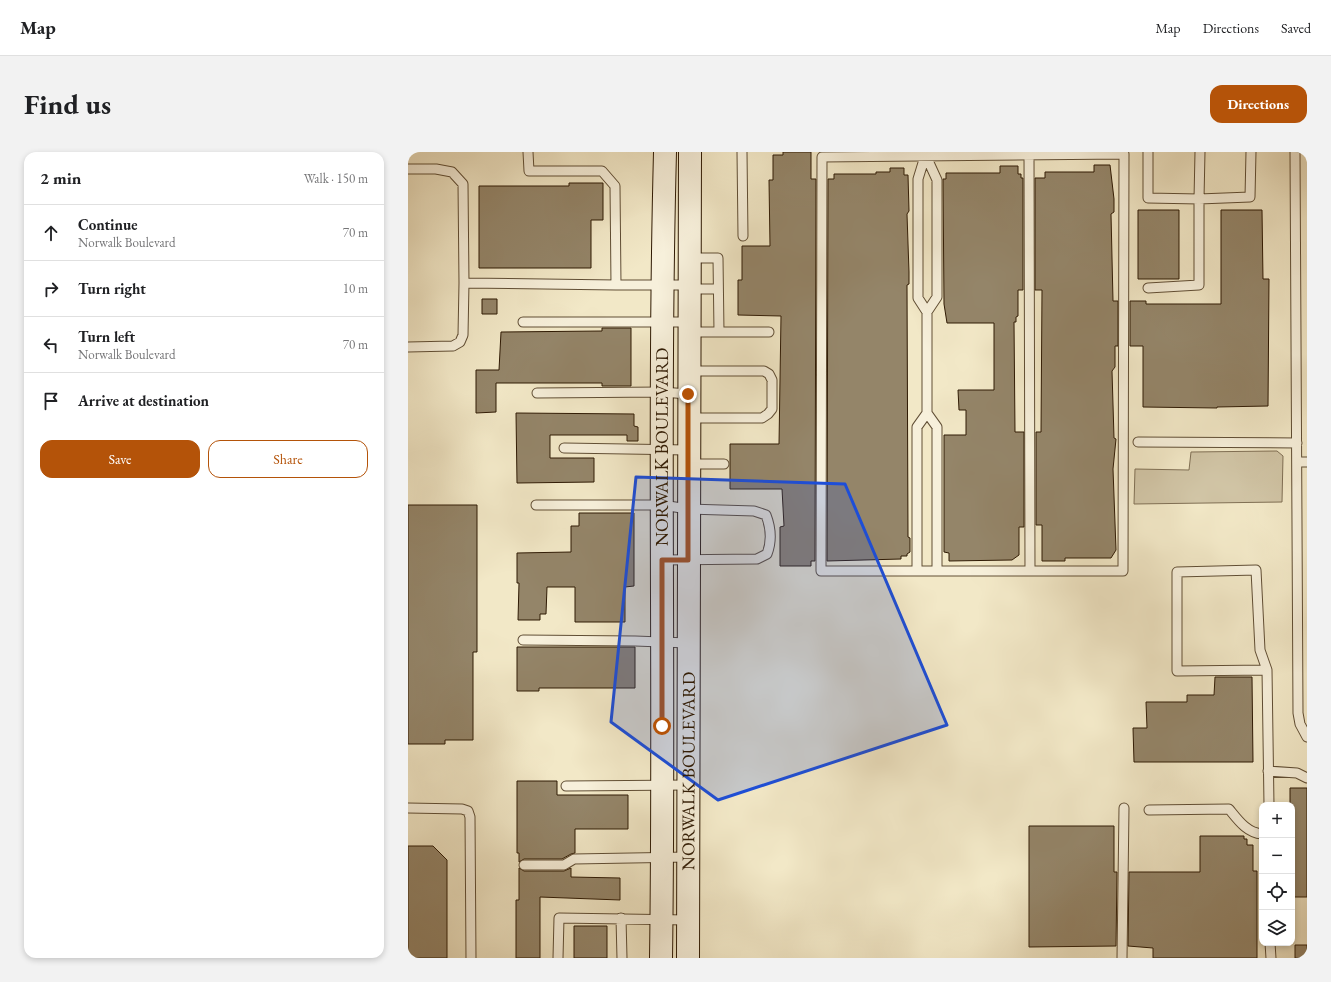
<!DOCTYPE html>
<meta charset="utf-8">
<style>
:root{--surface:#fff;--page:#f2f2f2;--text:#202124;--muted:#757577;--line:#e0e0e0;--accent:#b45309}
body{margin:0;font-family:"EB Garamond",serif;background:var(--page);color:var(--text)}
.controls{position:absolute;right:12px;bottom:12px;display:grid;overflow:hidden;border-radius:8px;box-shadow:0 2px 6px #0003}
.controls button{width:36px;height:36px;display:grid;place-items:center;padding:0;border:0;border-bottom:1px solid var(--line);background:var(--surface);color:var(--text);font:20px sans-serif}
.stop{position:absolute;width:12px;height:12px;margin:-9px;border:3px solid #b45309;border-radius:50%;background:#fff}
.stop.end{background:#b45309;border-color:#fff;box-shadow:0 1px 4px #0008}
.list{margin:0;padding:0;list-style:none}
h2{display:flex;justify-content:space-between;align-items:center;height:52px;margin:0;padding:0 16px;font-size:17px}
h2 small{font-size:13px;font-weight:400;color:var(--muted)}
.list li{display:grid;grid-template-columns:26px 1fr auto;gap:12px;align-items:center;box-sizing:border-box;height:56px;padding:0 16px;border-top:1px solid var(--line)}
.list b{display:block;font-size:15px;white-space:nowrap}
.list p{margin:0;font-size:13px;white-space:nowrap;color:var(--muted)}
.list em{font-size:13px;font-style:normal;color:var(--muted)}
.actions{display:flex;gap:8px;padding:12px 16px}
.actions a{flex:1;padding:9px 0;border:1px solid var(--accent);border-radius:12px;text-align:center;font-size:14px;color:var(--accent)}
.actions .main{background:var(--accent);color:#fff}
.icon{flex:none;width:22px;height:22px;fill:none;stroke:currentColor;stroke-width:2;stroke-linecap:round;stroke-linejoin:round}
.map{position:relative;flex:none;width:899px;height:806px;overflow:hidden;border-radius:12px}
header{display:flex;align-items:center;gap:24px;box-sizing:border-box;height:56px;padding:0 20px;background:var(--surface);border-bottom:1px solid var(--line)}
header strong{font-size:19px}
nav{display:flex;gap:22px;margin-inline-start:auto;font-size:14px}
.intro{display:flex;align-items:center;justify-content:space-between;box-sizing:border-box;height:96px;padding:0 24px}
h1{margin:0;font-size:28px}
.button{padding:10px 18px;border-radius:12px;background:var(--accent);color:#fff;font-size:14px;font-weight:700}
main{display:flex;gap:24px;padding:0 24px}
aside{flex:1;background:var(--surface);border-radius:12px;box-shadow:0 2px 6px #0003}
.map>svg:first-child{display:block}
.green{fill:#d1c5a6;stroke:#807055}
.building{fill:#948569;stroke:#2f1a04}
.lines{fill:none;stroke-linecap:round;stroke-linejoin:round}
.lane-casing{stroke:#604e35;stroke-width:11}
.secondary-casing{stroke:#2f1a04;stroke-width:24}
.lane{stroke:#f7f0db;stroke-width:9}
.secondary{stroke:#f7f0db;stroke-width:22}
.route{stroke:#b45309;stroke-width:5}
.marked{fill:#1d4ed8;fill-opacity:0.2;stroke:#1d4ed8;stroke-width:3;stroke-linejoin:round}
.labels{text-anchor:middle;stroke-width:3;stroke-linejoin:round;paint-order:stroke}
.street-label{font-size:18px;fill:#2f1a04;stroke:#f7f0db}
</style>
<header>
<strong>Map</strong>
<nav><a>Map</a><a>Directions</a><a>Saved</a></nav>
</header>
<div class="intro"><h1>Find us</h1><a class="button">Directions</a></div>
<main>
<aside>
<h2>2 min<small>Walk · 150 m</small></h2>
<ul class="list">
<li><svg class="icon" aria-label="ahead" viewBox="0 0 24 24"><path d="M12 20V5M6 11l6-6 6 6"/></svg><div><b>Continue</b><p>Norwalk Boulevard</p></div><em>70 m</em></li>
<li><svg class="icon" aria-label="right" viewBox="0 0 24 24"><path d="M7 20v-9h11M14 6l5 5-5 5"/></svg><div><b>Turn right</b></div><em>10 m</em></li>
<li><svg class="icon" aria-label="left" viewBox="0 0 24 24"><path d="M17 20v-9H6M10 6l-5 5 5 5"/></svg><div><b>Turn left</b><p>Norwalk Boulevard</p></div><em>70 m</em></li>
<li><svg class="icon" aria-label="arrive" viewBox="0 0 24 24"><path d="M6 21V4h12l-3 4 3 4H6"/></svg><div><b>Arrive at destination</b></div></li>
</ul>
<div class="actions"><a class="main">Save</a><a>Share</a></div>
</aside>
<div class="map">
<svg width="899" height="806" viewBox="0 0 899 806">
<rect width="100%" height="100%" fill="#f2e8c7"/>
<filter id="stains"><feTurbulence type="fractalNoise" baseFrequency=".005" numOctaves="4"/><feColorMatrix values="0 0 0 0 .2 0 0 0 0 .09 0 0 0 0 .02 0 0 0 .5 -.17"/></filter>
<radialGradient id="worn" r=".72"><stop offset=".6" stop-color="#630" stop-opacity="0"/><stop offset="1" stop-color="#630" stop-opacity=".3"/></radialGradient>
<path class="green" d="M869 299 875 304 874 350 726 352 727 317 781 318 783 300Z"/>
<path class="building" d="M375 0H403V27H408L407 409H403V414H372V375L376 374 374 337H322V292H371L373 164 330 163V128H334V94H362L361 28H365V3H375Z
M686 13H702L706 47V60L703 62 705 149H710V194H707V215L704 219 706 286 708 287 705 317 708 398 703 406H657V409H634V373H628V280H633L634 138H627V26H637V20H686Z
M592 14H610V22H613V26H615V138H610V164L608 165V170H606L607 280H616V375H611V403L604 408 541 409V401L536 400V283H558V258H551L550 238H586V171H539L536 152 535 27H538V21H592Z
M482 16H496V23H500L501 59 499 62 501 120V132L499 133 500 385 502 386V400L499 402V404H493V407L419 409 420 27H426V22H468V20H482Z
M161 31H195V68H183V116H71V34H161Z
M730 58H771V127H730Z
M813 58H854L855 127H861L860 254 809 255V256L735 255V194H722V149H738V152H813Z
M74 147H89V162H74Z
M194 176H223V234H194V231H88V260L68 261V218H91L93 180 194 179Z
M108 261 226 262V274L230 275V289H219V283H142V306H186V330L109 331Z
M0 353H69V500H65V588H37V592H0Z
M171 361H226V434L217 435V470H167V435H139L138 462H132V468H110L111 431H109V401L163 400V374H171Z
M109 495H227V536H131V539H109Z
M807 525H844L845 610H726L725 576H739L738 550H779V543H806Z
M109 629H149V643H220V677H167V701L163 702 154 707H116L111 710V701H109Z
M882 636H899V745H884V653H882Z
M621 674H706V720H709L708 794 621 795Z
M792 684H836V687H839V693H845V719H849V806H745V796L720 794 721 720H792Z
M0 694H25L39 708V806H0Z
M111 716 116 719H156L163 716V725L212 726V748L132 745V806H108V748H111Z
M166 774H199V806H166Z
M887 793H899V806H887Z"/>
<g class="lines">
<g class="lane-casing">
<path id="lane" d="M120 0 121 19H194L207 34 208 133H280
M334 0 335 84
M740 0V46L791 47 792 0
M887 0 890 561 892 572 899 585
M518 1 510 27V146L519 160
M716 2 715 419H413L414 5Z
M621 3 622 419
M0 17H28L44 20 55 32 56 131 208 133
M281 106H310L311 180
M740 136 791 133V47L842 45 843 0
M282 137H310
M115 170H280
M282 180H361
M0 195 45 194 52 190 55 183 56 131
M281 219H356L361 222 364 228V257L360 262 354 266H282
M129 241 254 240 280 242
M519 261 529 275V419
M730 290 889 291
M156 296 280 298
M889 310H899
M281 312H316
M128 353H254L280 357 346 359 358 363C363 376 364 389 359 402L349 407 254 408
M509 419V275L519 261V160L529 145V28L518 4
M115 488 227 489 280 491
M859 518 769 519V420L848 418 852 498 859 518 861 653
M860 619 889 621 899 626
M158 634 280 633
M0 656 54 657 60 659 62 665 63 806
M741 658 821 657C830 668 839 681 854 682
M116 713H156L166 707 280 705
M213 766 214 806
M862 791 863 806
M150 806 151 766 280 768
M714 806 716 656"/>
</g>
<g class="secondary-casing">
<g id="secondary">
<path id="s1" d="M253 806C257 537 250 269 257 0"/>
<path id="s2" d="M280 806 282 0"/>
</g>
</g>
<use href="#lane" class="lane"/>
<use href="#secondary" class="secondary"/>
</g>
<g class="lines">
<path class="route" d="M254 574V408H280V242"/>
</g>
<path class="marked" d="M228 325 437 332 539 573 310 648 203 570Z"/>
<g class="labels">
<g class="street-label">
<text dy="6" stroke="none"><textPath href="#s1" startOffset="511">NORWALK BOULEVARD</textPath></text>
<text dy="6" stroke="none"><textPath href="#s2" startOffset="187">NORWALK BOULEVARD</textPath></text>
</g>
</g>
<rect width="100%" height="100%" filter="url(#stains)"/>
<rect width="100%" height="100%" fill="url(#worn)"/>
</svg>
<div class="controls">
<button>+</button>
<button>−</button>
<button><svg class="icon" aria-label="locate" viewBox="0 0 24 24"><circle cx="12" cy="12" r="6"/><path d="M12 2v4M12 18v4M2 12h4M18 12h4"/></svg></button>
<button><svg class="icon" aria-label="layers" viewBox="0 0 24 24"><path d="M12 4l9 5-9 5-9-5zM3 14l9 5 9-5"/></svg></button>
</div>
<div class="stop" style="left:254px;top:574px"></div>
<div class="stop end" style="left:280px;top:242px"></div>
</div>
</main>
